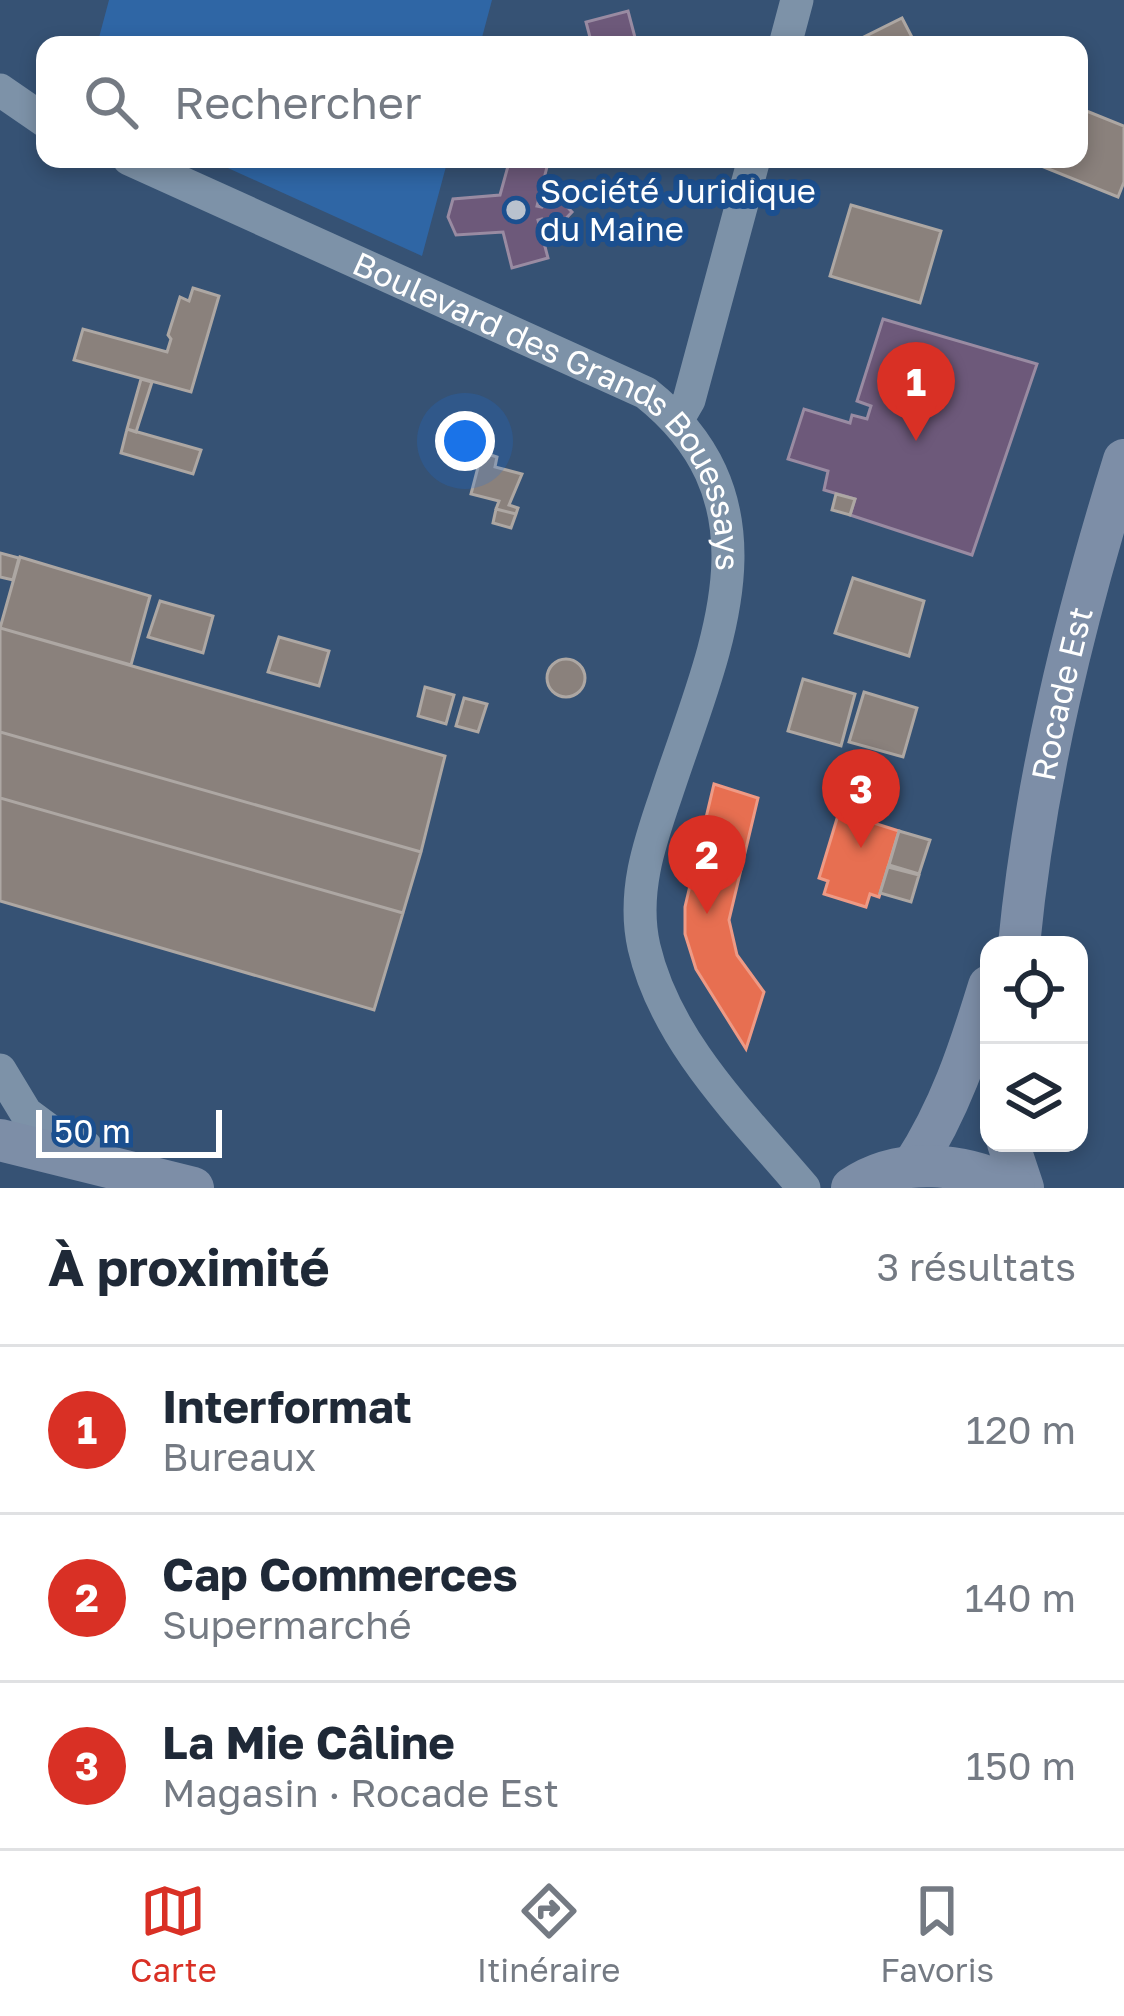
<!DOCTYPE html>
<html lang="fr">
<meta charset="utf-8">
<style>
:root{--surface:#fff;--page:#f6f6f7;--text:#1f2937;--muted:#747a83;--line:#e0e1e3;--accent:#d93025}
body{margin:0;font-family:"Golos Text",sans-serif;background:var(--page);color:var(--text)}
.controls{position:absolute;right:36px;bottom:36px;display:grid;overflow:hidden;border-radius:24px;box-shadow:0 6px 18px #0003}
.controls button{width:108px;height:108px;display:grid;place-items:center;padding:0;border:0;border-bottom:3px solid var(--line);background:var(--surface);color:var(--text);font:60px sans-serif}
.scale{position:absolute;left:36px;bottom:30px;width:186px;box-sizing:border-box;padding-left:12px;border:6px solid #fff;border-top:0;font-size:33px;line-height:42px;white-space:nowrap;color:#fff;-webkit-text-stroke:9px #1b4f8f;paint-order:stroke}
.you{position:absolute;left:465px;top:441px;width:42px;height:42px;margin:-30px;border:9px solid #fff;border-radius:50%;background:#1a73e8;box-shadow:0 0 0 18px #1a73e833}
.badge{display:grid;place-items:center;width:78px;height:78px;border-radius:50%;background:var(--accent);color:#fff;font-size:39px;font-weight:700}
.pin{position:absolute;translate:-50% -99px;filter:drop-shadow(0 3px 6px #0008)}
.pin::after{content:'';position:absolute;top:63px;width:42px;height:36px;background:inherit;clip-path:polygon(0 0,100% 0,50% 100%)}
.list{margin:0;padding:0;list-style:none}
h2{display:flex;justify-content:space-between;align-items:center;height:156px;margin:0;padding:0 48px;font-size:51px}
h2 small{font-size:39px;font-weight:400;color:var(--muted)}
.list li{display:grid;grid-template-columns:78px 1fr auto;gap:36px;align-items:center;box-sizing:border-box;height:168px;padding:0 48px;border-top:3px solid var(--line)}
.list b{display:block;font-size:45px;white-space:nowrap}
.list p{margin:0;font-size:39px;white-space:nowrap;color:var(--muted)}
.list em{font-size:39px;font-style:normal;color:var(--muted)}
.icon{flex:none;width:66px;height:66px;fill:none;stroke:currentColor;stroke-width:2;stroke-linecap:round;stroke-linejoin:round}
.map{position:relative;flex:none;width:1124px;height:1188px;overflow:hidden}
.search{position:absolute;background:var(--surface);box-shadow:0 6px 18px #0003;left:36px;right:36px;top:36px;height:132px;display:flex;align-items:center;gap:30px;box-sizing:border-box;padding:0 42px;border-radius:24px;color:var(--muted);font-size:45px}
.sheet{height:660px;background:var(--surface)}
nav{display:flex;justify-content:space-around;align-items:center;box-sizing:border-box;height:168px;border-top:3px solid var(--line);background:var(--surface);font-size:33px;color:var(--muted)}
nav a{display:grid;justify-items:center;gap:6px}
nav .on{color:var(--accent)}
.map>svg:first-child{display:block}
.green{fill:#2f66a5}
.shops{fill:#e76f51;stroke:#ee9a85;stroke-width:3}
.offices{fill:#6d597a;stroke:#998ba2;stroke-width:3}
.industry{fill:#8a817c;stroke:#ada7a3;stroke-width:3}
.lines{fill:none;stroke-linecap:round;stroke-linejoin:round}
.minor{stroke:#7d92a8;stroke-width:33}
.major{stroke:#7d8ea7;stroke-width:42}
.poi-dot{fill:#b9c2ce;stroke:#1b4f8f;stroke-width:4.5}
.labels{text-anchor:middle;stroke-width:12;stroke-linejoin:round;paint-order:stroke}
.poi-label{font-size:33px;fill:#fff;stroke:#1b4f8f;text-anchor:start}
.street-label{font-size:33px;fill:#fff;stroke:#1b4f8f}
</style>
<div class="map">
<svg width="1124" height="1188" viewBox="0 0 1124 1188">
<rect width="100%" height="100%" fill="#365274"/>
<path class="green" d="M109 0H492L480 45H97Z
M208 159H448L422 256Z"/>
<path class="shops" d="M714 784 758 798 729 920 737 955 764 992 746 1049 696 969 685 934V907Z
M839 812 899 831 879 897 870 894 866 907 824 894 828 881 819 878Z"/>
<path class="offices" d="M628 11 637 45H592L586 22Z
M510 159H549L537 206 542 207 554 193 572 212 554 231 542 219 538 220 548 258 512 268 503 232 456 235 448 217 453 199 500 195Z
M883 319 1037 364 972 555 850 515 855 499 824 490 828 471 788 459 804 409 850 423 852 415 867 419 871 406 857 401Z"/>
<path class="industry" d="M902 18 916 45H868L864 37Z
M1079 108 1124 126V182L1118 197 1041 166 1044 159H1079Z
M851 205 941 231 920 303 830 276Z
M193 288 219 296 191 392 74 360 83 329 167 352 171 339 168 335 180 297 189 301Z
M141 379 152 382 136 432 127 429Z
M127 429 201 450 193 474 121 453Z
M482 452 497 457 495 467 522 474 509 505 518 508 516 514 496 509 499 501 471 494Z
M836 494 855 499 850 515 832 510Z
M496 509 516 514 511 528 493 523Z
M0 553 19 558 13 580 0 577Z
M20 557 150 596 131 665 0 628Z
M853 578 924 601 909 656 835 633Z
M160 601 213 616 203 653 148 637Z
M0 628 445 756 421 852 0 732Z
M279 637 329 651 319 686 268 672Z
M547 678a19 19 0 1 1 38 0a19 19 0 1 1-38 0Z
M803 679 855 694 841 746 788 731Z
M425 687 454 695 446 724 418 716Z
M864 692 917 708 903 757 849 742Z
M464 698 487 704 478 732 456 726Z
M0 732 421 852 403 913 0 798Z
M0 798 403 913 374 1010 0 901Z
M899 831 930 840 919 874 889 865Z
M888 867 919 875 911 902 880 893Z"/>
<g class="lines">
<g class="minor">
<path d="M785 45 797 0"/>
<path d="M0 90 45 121"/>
<path id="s1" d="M129 159 646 393C788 506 712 654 666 795 649 844 632 894 644 947 666 1042 743 1116 804 1188"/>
<path d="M678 419 689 400 754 159"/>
<path d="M0 1070 26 1113 57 1136 86 1147"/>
</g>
<g class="major">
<path id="s2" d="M1019 945C1035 779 1075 618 1124 460"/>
<path d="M0 1140 193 1188"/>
<path d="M1008 1143 1023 1188"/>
<path d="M913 1166C950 1109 969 1051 989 986"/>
<path d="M852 1188C900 1155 965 1163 1014 1188"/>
</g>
</g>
<circle class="poi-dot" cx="516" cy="210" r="12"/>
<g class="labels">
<g class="poi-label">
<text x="540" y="203">Société Juridique<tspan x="540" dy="38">du Maine</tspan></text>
</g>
<g class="street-label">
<text dy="12" stroke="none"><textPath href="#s1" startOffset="510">Boulevard des Grands Bouessays</textPath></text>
<text dy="12" stroke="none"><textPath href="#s2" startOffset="255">Rocade Est</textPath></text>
</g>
</g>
</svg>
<div class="controls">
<button><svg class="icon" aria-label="locate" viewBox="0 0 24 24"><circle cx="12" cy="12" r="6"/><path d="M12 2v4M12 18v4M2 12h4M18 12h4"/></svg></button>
<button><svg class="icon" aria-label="layers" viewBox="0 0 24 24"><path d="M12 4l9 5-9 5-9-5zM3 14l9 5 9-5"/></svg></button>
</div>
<div class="scale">50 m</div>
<div class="you"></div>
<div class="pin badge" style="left:916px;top:441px">1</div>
<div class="pin badge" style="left:707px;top:914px">2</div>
<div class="pin badge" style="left:861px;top:848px">3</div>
<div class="search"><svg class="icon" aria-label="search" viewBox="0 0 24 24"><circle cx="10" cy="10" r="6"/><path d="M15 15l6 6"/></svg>Rechercher</div>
</div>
<section class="sheet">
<h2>À proximité<small>3 résultats</small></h2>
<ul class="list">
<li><span class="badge">1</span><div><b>Interformat</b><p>Bureaux</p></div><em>120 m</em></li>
<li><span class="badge">2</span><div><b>Cap Commerces</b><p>Supermarché</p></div><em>140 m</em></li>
<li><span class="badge">3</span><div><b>La Mie Câline</b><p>Magasin · Rocade Est</p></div><em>150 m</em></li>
</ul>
</section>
<nav>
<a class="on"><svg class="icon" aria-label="map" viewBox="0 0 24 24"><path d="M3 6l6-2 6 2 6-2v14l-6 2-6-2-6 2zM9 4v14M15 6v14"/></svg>Carte</a>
<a><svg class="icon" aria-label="directions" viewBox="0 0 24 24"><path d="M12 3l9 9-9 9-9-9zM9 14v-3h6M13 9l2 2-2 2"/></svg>Itinéraire</a>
<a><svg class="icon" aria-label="saved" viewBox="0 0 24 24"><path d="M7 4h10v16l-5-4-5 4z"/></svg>Favoris</a>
</nav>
